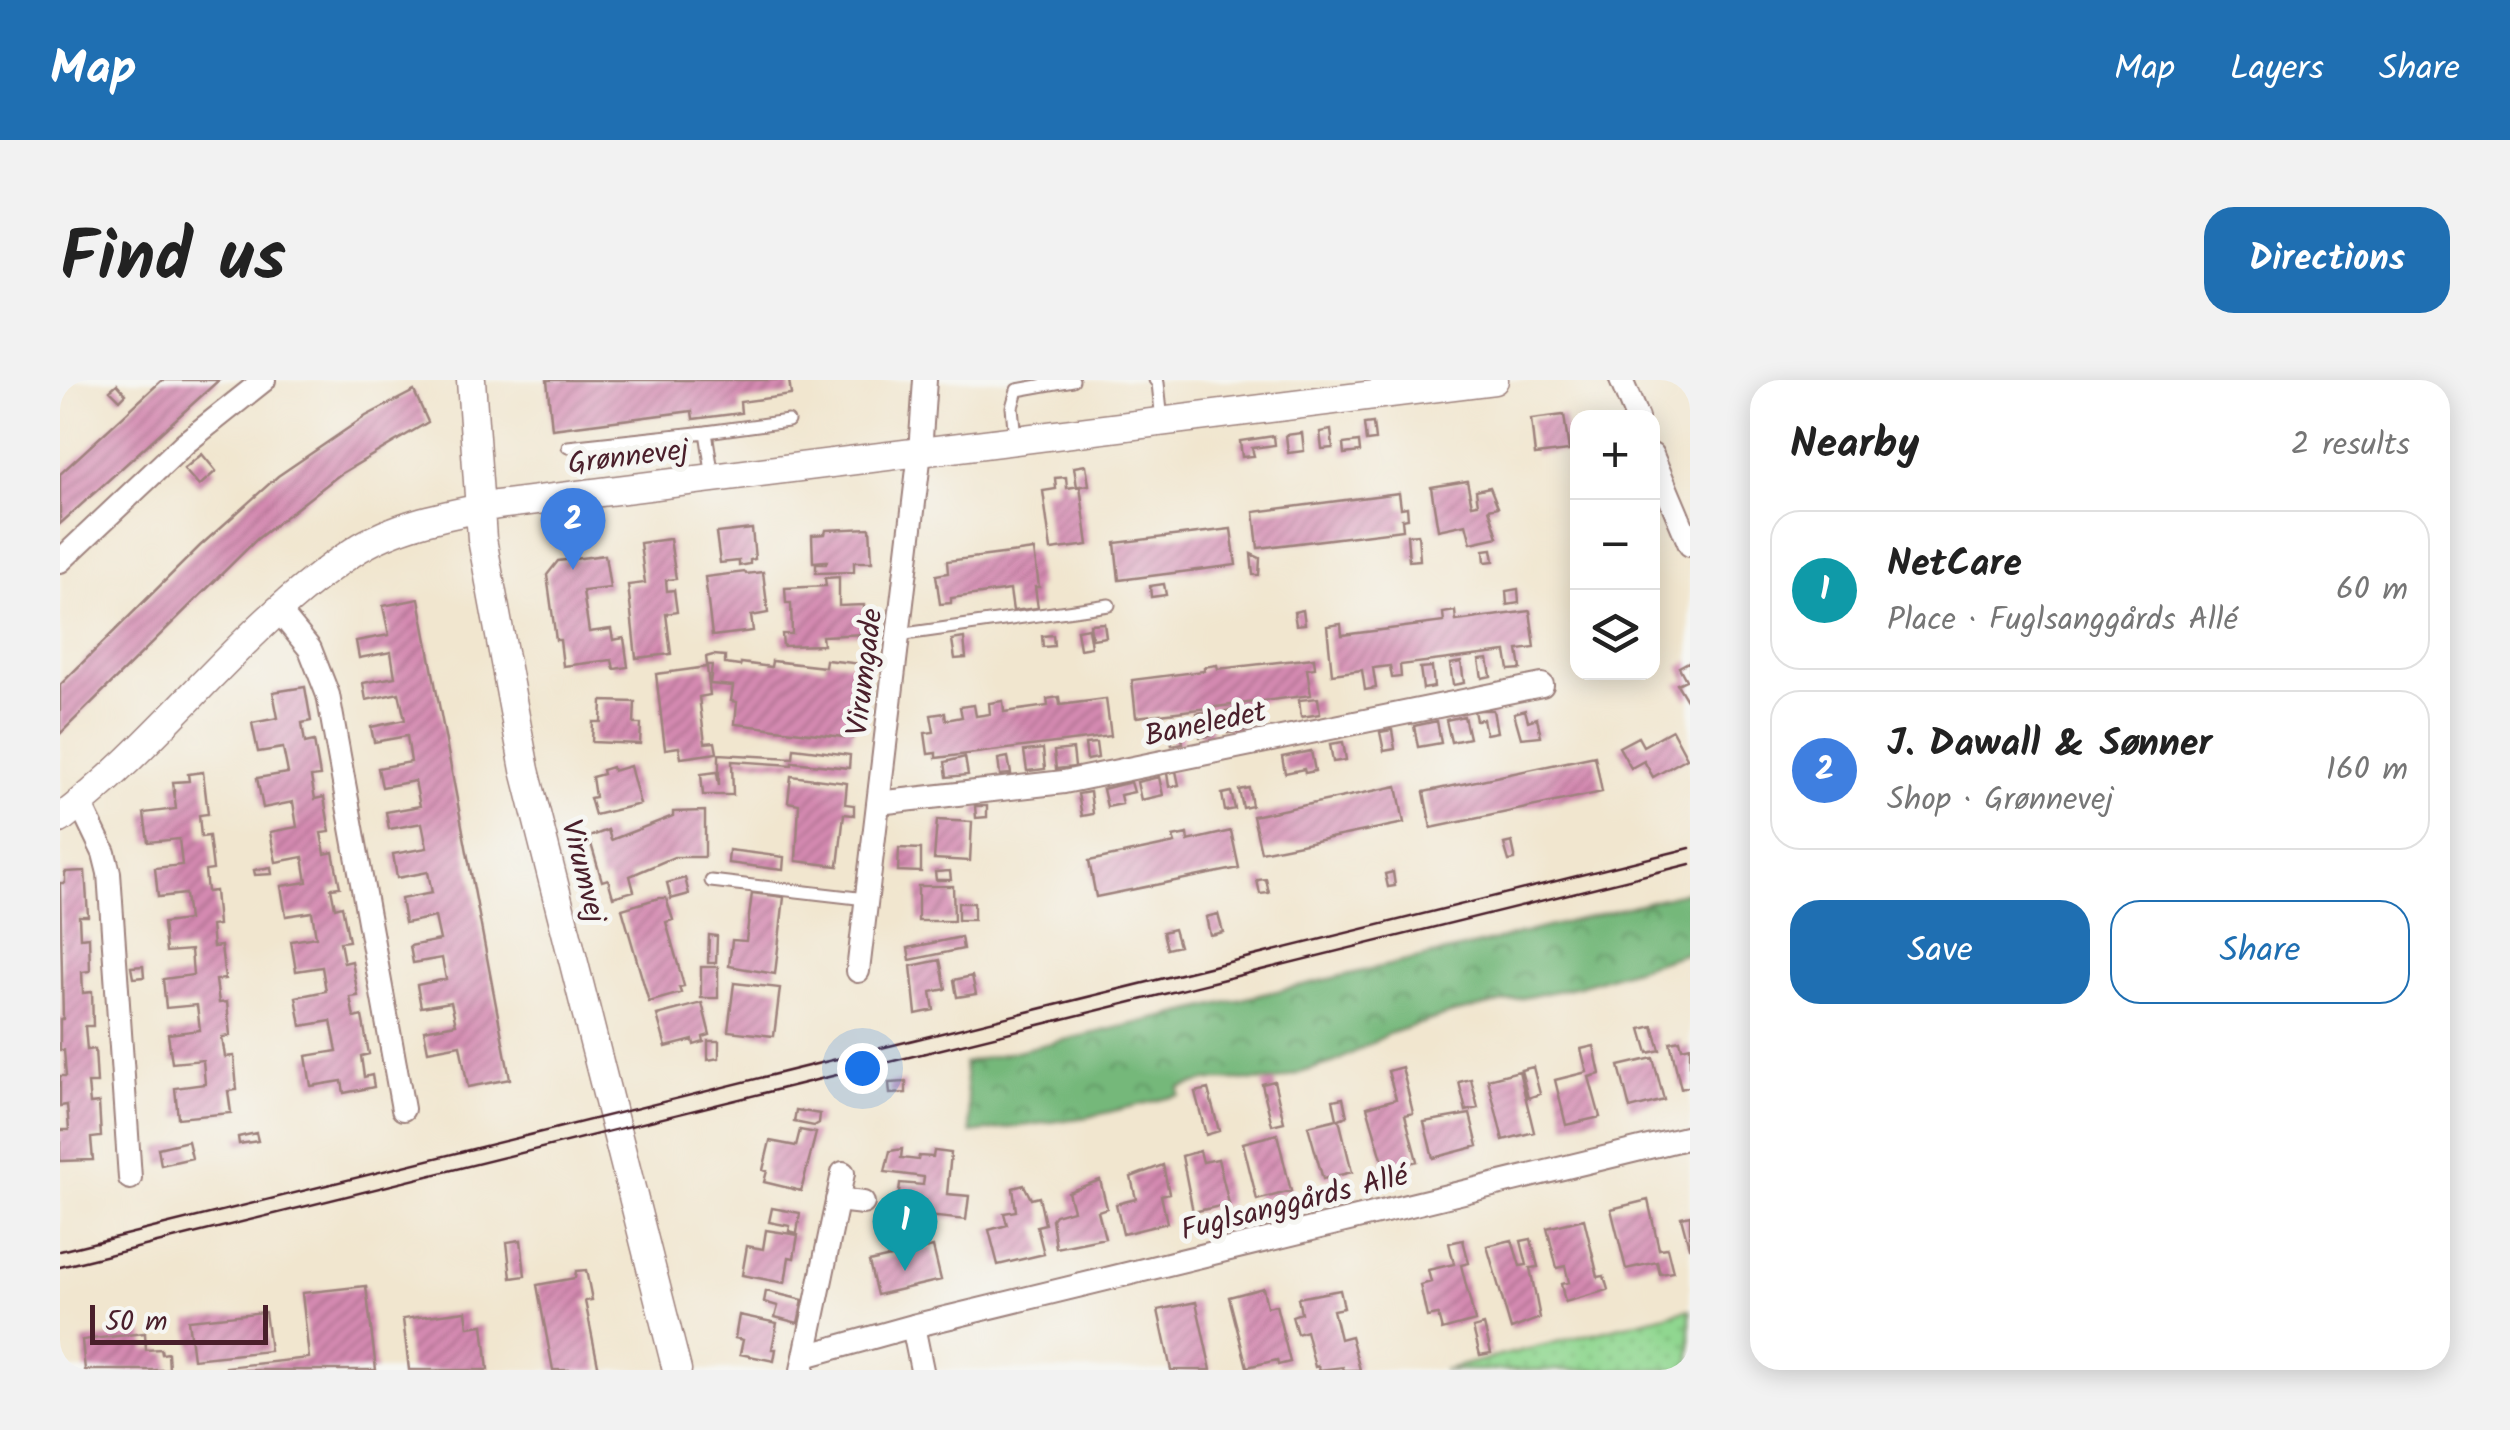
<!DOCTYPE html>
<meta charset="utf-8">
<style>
:root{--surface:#fff;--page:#f2f2f2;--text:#222;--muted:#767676;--line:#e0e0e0;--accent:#1f6fb2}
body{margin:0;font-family:Kalam,sans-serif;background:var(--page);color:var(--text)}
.controls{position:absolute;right:30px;top:30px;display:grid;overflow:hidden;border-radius:20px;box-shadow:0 5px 25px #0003}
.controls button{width:90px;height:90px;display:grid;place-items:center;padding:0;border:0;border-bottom:2px solid var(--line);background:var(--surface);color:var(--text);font:50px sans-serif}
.scale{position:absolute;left:30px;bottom:25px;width:178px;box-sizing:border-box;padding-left:10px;border:5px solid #4a1f2b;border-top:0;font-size:28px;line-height:35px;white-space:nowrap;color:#4a1f2b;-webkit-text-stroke:8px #f6f6f2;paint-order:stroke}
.you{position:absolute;left:802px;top:688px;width:35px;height:35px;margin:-25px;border:8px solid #fff;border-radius:50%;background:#1a73e8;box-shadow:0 0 0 15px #1a73e833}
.badge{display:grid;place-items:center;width:65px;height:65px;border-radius:50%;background:var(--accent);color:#fff;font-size:32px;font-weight:700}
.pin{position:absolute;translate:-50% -82px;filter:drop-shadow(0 2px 5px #0008)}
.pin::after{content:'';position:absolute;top:52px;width:35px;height:30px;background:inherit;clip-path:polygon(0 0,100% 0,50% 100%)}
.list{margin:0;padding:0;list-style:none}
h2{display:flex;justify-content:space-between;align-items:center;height:130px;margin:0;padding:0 40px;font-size:42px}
h2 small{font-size:32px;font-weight:400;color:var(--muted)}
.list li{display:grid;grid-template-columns:65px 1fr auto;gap:30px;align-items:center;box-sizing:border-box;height:160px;margin:0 20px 20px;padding:0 20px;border:2px solid var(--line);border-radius:30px}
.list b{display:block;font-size:38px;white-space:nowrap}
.list p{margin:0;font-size:32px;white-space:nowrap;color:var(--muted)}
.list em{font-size:32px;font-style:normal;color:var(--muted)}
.actions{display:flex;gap:20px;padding:30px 40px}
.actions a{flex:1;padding:22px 0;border:2px solid var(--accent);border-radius:30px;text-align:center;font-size:35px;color:var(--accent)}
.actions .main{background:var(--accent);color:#fff}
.icon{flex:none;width:55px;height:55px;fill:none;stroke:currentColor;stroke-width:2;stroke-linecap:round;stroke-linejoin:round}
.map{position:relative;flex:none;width:1630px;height:990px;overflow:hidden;border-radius:30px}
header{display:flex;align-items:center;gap:60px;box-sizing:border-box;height:140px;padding:0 50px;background:var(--accent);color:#fff}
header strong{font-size:48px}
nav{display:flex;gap:55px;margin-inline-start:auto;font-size:35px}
.intro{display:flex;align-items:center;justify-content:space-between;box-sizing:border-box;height:240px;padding:0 60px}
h1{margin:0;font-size:70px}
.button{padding:25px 45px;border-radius:30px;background:var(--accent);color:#fff;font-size:35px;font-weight:700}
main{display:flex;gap:60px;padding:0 60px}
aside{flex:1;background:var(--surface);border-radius:30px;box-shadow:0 5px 25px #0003}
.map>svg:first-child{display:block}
.grass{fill:url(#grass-dots);stroke:#6d7b5e;stroke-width:2.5}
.forest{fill:url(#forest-crowns);stroke:#5f6c52;stroke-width:2.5}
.building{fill:url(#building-hatch)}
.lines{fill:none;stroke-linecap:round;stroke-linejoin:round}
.service-casing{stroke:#9e827d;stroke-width:15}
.minor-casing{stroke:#9e827d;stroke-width:26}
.tertiary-casing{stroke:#9e827d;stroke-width:31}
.service{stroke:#fff;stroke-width:11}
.minor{stroke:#fff;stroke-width:22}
.tertiary{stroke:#fff;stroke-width:28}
.tram{stroke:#4a1f2b;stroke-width:2.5}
.labels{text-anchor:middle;stroke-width:10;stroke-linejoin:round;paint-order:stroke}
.street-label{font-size:30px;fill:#4a1f2b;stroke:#f6f6f2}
</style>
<header>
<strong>Map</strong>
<nav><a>Map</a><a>Layers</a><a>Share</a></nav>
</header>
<div class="intro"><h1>Find us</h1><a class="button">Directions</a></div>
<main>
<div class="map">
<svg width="1630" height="990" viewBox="0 0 1630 990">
<defs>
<pattern id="grass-dots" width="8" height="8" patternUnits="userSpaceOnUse" patternTransform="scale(2.5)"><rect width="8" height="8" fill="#90d790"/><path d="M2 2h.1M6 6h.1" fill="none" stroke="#7eb87c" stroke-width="1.8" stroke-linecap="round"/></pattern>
<pattern id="forest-crowns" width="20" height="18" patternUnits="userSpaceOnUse" patternTransform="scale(2.5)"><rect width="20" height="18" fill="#74b87a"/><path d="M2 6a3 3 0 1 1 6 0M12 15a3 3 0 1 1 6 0" fill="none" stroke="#619564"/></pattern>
<pattern id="building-hatch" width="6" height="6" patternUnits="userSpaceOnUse" patternTransform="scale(2.5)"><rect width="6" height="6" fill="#d48ab1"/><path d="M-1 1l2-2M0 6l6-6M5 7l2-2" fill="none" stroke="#ae7090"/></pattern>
</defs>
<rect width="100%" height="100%" fill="#f6f6f2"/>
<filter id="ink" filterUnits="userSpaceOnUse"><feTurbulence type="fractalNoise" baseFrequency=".01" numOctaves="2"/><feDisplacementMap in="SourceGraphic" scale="20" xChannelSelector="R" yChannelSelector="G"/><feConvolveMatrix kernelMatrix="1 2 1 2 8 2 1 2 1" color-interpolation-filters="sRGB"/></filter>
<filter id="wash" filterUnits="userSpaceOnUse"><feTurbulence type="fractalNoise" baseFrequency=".0048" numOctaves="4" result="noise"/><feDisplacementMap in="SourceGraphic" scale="40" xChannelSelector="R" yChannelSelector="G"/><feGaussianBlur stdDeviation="2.25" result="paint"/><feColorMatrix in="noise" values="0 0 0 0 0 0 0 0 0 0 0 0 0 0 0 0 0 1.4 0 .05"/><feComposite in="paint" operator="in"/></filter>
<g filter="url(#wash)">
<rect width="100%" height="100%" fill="#f1e6cf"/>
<path class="grass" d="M1630 929V990H1383Z"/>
<path class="forest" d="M1630 511V572L1519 606 1393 633 1331 653 1275 682 1214 701 1149 700 1119 708 1120 715 1028 737 911 753 904 683 1412 566Z"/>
<g id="blocks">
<path class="building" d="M102 0H159L0 144V94Z
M487 0H729L731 15 680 22 681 33 633 39 632 31 492 49Z
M57 4 66 14 60 20 50 10Z
M354 11 368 42 279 95 197 159 0 354V305L140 166 218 96 306 36Z
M1504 35 1509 71 1475 75 1471 39Z
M1313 43 1315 60 1306 61 1304 44Z
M1271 50 1273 68 1262 69 1260 52Z
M1242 53 1244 71 1228 73 1226 55Z
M1214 56 1215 65 1192 68 1194 76 1182 77 1180 61Z
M1299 62 1300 72 1284 74 1283 64Z
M142 74 156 91 139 106 124 89Z
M1026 85 1029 105 1017 107 1014 87Z
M1006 97 1007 108 1020 106 1028 165 991 170 983 111 996 109 995 98Z
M1407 101 1412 125 1418 124 1416 110 1430 107 1438 127 1429 129 1438 157 1411 163 1406 144 1378 150 1371 107Z
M1339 113 1341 128 1347 127 1348 138 1342 139 1343 150 1198 168 1194 132Z
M810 148 812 182H794V192L756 193V184H766L767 181 753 182 752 155 765 154 766 150Z
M692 149 695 179 690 180V184L679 186V181L660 183 656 153Z
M1171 149 1176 185 1059 200 1055 163Z
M1358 154 1360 180 1349 181 1347 155Z
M610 159 616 199 606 200 607 211 614 210 617 232 606 234 611 274 576 278 568 205 585 203 580 163Z
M1432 169 1434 181 1425 182 1424 170Z
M974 170 979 207H975L978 228 953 231 950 210 891 218V223L880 224 876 195 888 193 887 181Z
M1191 174 1200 178 1199 195H1193Z
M545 175 550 208 523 211 529 252 551 249 553 260 564 258 568 287 554 289 552 280 503 286 500 260H496L487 195 498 181Z
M685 192 686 194 703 192 708 233 691 236 693 251 652 256 645 197Z
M779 197V226L804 225 805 254 762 256 763 265 723 266 722 254H732L731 223H726L725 208 766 206 765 198Z
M1104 204 1106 215 1091 217 1090 206Z
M1458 209 1459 223 1447 225 1446 211Z
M359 219 450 699 408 707 400 665 368 671 364 650 396 644 391 622 361 627 357 605 386 599 382 578 353 583 350 566 380 560 375 537 345 543 341 519 372 513 368 492 337 498 333 474 367 468 362 443 329 449 326 432 360 426 355 401 322 407 318 388 351 382 347 356 314 362 311 347 345 340 339 313 306 320 303 303 335 297 331 272 299 278 296 261 329 255 323 226Z
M1243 230 1245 244 1236 245 1234 232Z
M1395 231 1396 241 1470 231 1475 268 1458 270 1461 289 1449 290 1446 272 1340 285 1341 297 1332 298 1330 286 1313 288 1316 308 1305 310 1302 290 1272 294 1267 246 1281 244 1282 255 1384 242 1383 233Z
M1044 243 1046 257 1032 259 1030 244Z
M1028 248 1031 267 1020 269 1017 250Z
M993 255 994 266 983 267 982 256Z
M904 258 906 278 895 279 892 260Z
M653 275 665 276V284L680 286 681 283 711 287 712 281 765 287 766 280 802 284 792 358 675 344 677 322 671 321 673 306 650 304 652 285H647L646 277Z
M1254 278 1255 288 1247 289 1251 315 1076 337 1072 300 1144 291V287L1157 285 1158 289Z
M1428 279 1431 296 1422 298 1419 280Z
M1630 281V316L1626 319 1617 304 1626 300 1619 287Z
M1401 282 1404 303 1393 305 1390 284Z
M647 287 650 315 639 317 645 363 655 362 657 373 621 378 619 367 605 369 596 294Z
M1372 287 1374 307 1363 309 1360 288Z
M245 307 251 341 242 343 245 363 254 361 260 396 251 397 255 419 264 417 270 452 261 453 265 474 273 472 280 507 271 508 275 528 282 526 289 561 280 562 284 583 292 581 298 616 290 617 294 638 302 636 309 674 301 676 304 697 312 695 314 707 284 713 282 701 251 706 246 676 277 671 271 641 241 646 236 617 266 611 262 587 236 591 231 561 256 557 252 532 226 536 221 506 247 502 243 477 216 482 210 452 237 447 233 422 203 428 197 398 228 393 223 368 198 372 192 343 218 338 213 312Z
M999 317 1000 325 1046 319 1051 356 876 378V373L868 374 865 353 874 352 871 335 885 333 886 340 902 337 900 327 914 325 916 336 930 334 929 323 943 321 944 332 988 326 987 319Z
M1258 318 1260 334 1241 337 1239 320Z
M542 321 575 322 574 344H581L580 364 532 362 533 342H541Z
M1186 328 1188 350 1168 353 1165 331Z
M1421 330H1433L1437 352 1426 354 1423 339 1416 340 1414 331Z
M1465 330 1468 341 1477 338 1481 356 1461 358 1454 333Z
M1149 331 1152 356 1140 357 1137 333Z
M1404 336 1409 358 1391 362 1386 340Z
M1120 341 1123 363 1112 365 1109 343Z
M1377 341 1381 363 1358 367 1354 346Z
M1332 350 1335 369 1324 371 1320 352Z
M1612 350 1627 378 1593 397 1584 381 1571 388 1559 367 1578 357 1583 366Z
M1283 362 1286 380 1273 382 1270 364Z
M1036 363 1038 378 1027 380 1025 364Z
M734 368 790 375 789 388 732 382V385L672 381 673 415H643L641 394 657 392 659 406V374L733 378Z
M983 369 985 389 967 391 964 371Z
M1013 369 1015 387 996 389 994 371Z
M1251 371 1255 391 1245 393 1244 389 1225 393 1222 377Z
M1535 376 1542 412 1371 448 1364 412Z
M905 377 908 395 887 397 885 382Z
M948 377 951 394 940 395 938 379Z
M570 386 580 424 535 435 530 418 535 417 532 397 543 394 542 390 552 387 553 391Z
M1116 391 1119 405 1109 407 1107 393Z
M143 392 148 434 139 435 141 457 149 456 153 490 145 491 147 512 155 511 158 545 151 546 153 567 161 566 165 599 156 600 159 623 167 622 170 656 162 657 165 677 174 676 177 710 168 711 171 733 118 738 115 708 145 704 143 680 112 683 108 654 140 650 137 625 106 628 103 599 133 595 131 570 106 572 103 543 128 540 125 514 98 517 95 488 122 485 119 459 88 462 84 433 116 429 113 402 129 401 128 394Z
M731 396 787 403 785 424 794 425V435L784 434 778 486 736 481 739 424 728 422Z
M1099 397 1103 415 1081 420 1077 402Z
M1071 402 1074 412 1060 415 1062 424 1047 427 1043 409Z
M1337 406 1344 443 1201 472 1193 436Z
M1189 408 1192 426 1183 428 1179 410Z
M1030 412 1033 434 1022 436 1018 414Z
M1171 412 1175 429 1165 431 1162 414Z
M915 426H927V437L916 438Z
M645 431V477H614L577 493 570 496 574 511 553 517 548 499 542 501 529 457 548 450 551 460 613 436V432Z
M877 440 912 442 910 481 874 479Z
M1171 451 1179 488 1036 517 1029 481 1115 463 1113 457 1127 454 1128 461Z
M1452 462 1455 476V480L1449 481 1444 464Z
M839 468 861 469V492L838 491Z
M669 470 724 477 723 490 668 483Z
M211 487 212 494 195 495 194 490Z
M25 491 28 536H19L20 558 29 557 30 591 22 592 23 613 32 612 33 646H25L27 670 35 669 37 703H28L30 724 39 723 41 757 31 758 33 780 0 781V750H9L7 725 0 726V696H6L4 670H0V639H3L0 503H5V492Z
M890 491 891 500H876L875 492Z
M1333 492 1335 506 1328 507 1325 494Z
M625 498 629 514 611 519 607 503Z
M1206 499 1209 513 1200 514 1197 500Z
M858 506H893L894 541H858Z
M692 513 724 517 715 594 669 586 672 560 686 561Z
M599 518H606L613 540 606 542 624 606 619 607 621 613 589 622 562 529Z
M898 523H914V540H898Z
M1158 534 1163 552 1150 555 1146 537Z
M1114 549 1119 566 1107 569 1103 552Z
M649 555 657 556 656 583H648Z
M901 557 903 569 850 580 848 568Z
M880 580 886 609 871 612 874 630 856 634 851 586Z
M83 586 84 597 73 598 71 587Z
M641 587H658V618H641Z
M912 596 916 614 897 617 894 600Z
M674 603 720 608 714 656 668 651Z
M642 623 650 655 643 657 644 662 634 665 633 660 606 667 597 635Z
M1593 646 1600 670 1588 673 1581 649Z
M1620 660 1622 668 1630 666V706L1621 709 1610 662Z
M648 661H659V678L648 680Z
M1534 666 1540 694 1529 697 1540 737 1506 745 1495 700 1527 692 1521 669Z
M1593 678 1604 720 1570 729 1559 686Z
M1342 687 1353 733 1345 735 1357 781 1325 789 1307 727 1336 719 1328 691Z
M1473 687 1480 714 1468 718 1461 690Z
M1459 691 1474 752 1443 760 1428 699Z
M1411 699 1418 728 1406 731 1399 702Z
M1214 701 1224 742 1212 745 1202 704Z
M846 702V713L830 714 829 703Z
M1148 709 1159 751 1146 755 1135 712Z
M1283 718 1287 736 1279 739 1292 792 1263 799 1248 746 1277 739 1273 720Z
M736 730 760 734 759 743 754 746 734 742Z
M1410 734 1418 766 1373 778 1364 742Z
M740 750 756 753 741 811 704 802 707 791 703 790 710 761 736 766Z
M196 753 198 761 179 764 178 757Z
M1217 754 1231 811 1197 820 1183 763Z
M128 761 132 778 101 785 98 768Z
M842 769 841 778 858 780 859 776 873 777 874 771 891 773 887 814 909 816 906 840 837 833 840 803 863 805 864 797 825 792 830 771Z
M1140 771 1143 782 1158 779 1169 824 1133 832 1122 776Z
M1103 785 1109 813 1101 815 1107 843 1063 854 1056 824 1076 819 1071 797Z
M1040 800 1047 828 1038 831 1045 858 996 868 992 839 995 835 1013 830 1008 812Z
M964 805 971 819 979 817 985 844 977 846 984 874 938 885 929 850 947 845 944 833 956 831 953 808Z
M1588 820 1599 869 1607 868 1613 892 1600 894 1597 882 1566 889 1551 829Z
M712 828 740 833 737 853 729 851 730 846 709 842Z
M1630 835V867H1629L1621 837Z
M1524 839 1538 897 1544 896 1548 910 1505 922 1501 904 1509 902 1505 886 1497 888 1487 848Z
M706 850 738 855 734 878 729 877 725 903 682 895 687 866 703 869Z
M1471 859 1478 887 1470 888 1480 938 1451 949 1427 866 1452 860 1460 886 1467 885 1461 861Z
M461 860 465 896 451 898 447 862Z
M1403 860 1409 883 1401 885 1415 941 1382 950 1378 935 1367 937 1360 905 1371 902 1368 890 1394 884 1389 863Z
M873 867 881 900 817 915 809 882Z
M526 890 532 920 525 921 539 990H493L477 905 515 898 516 891Z
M306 906 316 990H166V987L249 978 242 913Z
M1203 908 1207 927 1216 925 1230 982 1218 985 1217 980 1187 987 1169 917Z
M1280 910 1284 928 1273 930 1280 959 1291 956 1300 990H1284L1283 987 1259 990 1258 986 1255 987 1246 951 1237 954 1232 936 1241 933 1238 918Z
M706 911 743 920 738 943 715 937 718 926 704 922Z
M1136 922 1151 990H1111L1098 930Z
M406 931 408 947 423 945 428 990H349L343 939Z
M205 932 210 971 133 979 128 940Z
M679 935 717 943 712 969H716L714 981 680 974 683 960 675 958Z
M1424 945 1431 973 1420 975 1413 948Z
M85 953 86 970 101 969 102 974 108 973 109 990H25L22 960Z"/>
</g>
</g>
<g filter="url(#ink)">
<use href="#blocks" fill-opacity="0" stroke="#9e827d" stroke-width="2.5"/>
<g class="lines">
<g class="service-casing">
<path id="service" d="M1095 0 1098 3 1102 41
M955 58 952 27 957 10 1013 0
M508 67 646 52
M653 98 646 52 728 41
M838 255 1049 225
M651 501 806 519"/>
</g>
<g class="minor-casing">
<path id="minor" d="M1561 0 1577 38
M1592 75 1630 165
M0 181 125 63 204 0
M219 231 250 269 268 315 343 729
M20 423 44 473 49 493 70 798
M818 423 1004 402 1482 305
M798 591 860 72 865 0
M777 820 803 823
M853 946 862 990
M745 976 783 793
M742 990 745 976 853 946 1630 757"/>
</g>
<g class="tertiary-casing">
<path id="tertiary" d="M411 0 422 159 465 390 617 990
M0 439C105 359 182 245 293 172 335 144 389 134 437 125L1434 0"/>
</g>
<use href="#service" class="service"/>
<use href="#minor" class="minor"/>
<use href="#tertiary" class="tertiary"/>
<path class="tram" d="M0 871 1630 468
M0 887 1630 484"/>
</g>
</g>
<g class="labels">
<g class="street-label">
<text transform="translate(568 76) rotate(-7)" y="10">Grønnevej</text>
<text transform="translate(804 292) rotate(-83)" y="10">Virumgade</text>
<text transform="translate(1145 343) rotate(-12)" y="10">Baneledet</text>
<text transform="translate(524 491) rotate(76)" y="10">Virumvej</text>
<text transform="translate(1234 822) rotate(-14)" y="10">Fuglsanggårds Allé</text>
</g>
</g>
</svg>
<div class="controls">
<button>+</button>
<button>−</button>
<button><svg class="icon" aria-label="layers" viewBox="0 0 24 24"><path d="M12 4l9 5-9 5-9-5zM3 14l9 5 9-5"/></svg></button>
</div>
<div class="scale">50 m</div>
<div class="you"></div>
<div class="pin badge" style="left:845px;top:891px;background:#0f9aa8">1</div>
<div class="pin badge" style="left:513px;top:190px;background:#3f7fe0">2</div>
</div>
<aside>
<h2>Nearby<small>2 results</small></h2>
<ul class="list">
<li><span class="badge" style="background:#0f9aa8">1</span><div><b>NetCare</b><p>Place · Fuglsanggårds Allé</p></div><em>60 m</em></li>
<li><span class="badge" style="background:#3f7fe0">2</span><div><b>J. Dawall &amp; Sønner</b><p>Shop · Grønnevej</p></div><em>160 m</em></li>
</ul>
<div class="actions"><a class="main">Save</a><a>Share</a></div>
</aside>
</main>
